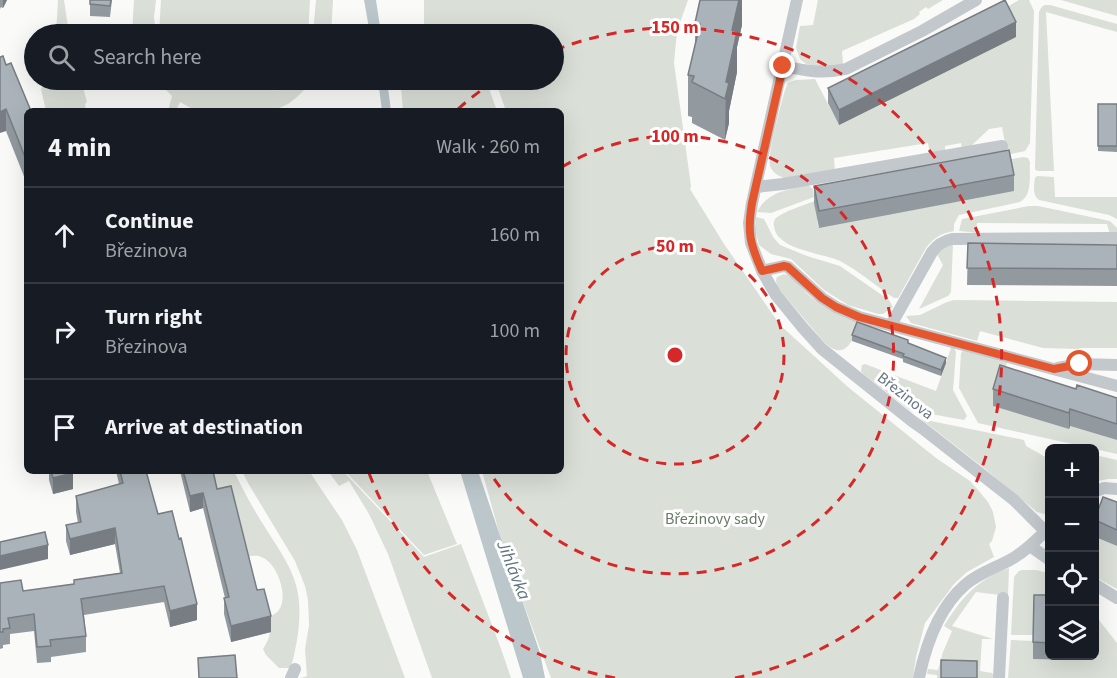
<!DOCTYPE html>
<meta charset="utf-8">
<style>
:root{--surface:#171b24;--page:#242831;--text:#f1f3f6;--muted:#9ea1a6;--line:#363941}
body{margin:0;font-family:"Source Sans 3",sans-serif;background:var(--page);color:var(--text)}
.controls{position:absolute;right:18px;bottom:18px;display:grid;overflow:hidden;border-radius:9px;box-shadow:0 6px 24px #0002}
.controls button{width:54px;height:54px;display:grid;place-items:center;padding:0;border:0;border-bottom:2px solid var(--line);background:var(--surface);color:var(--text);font:30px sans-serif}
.stop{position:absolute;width:18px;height:18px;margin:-14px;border:4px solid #e4572e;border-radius:50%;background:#fff}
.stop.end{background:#e4572e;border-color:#fff;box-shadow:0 2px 6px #0008}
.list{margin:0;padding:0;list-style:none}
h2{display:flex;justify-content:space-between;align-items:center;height:78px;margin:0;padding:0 24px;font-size:26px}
h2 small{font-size:20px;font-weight:400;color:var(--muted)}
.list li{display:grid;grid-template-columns:39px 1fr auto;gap:18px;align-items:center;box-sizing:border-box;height:96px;padding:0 24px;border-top:2px solid var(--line)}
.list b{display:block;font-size:22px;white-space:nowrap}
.list p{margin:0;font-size:20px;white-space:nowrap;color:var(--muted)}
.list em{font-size:20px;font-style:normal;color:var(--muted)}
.icon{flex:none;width:33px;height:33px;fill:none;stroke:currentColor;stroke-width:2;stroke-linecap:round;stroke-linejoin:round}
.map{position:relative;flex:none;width:1117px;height:678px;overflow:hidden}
.search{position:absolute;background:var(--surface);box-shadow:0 6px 24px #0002;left:24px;top:24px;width:540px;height:66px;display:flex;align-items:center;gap:15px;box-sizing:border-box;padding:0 21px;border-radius:33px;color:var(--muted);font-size:22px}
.panel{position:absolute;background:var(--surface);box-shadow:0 6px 24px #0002;left:24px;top:108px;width:540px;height:366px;border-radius:9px}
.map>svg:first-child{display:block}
.green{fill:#dadfd7}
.water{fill:#bbc7cb}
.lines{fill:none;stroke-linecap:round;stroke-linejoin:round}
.minor{stroke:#c3c8cc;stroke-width:12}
.wall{fill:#929a9f}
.shaded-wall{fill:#777d82}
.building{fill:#aab3b9;stroke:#777d82;stroke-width:1.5}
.route{stroke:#e4572e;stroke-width:8}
.ring{fill:none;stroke:#d62828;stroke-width:3;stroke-dasharray:10 8}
.labels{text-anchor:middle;stroke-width:6;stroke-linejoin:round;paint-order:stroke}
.street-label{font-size:16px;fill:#657683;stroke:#fff}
.park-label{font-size:16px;fill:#687a64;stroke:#fff}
.water-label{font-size:18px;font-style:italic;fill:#60757c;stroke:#fff}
.centre{fill:#d62828;stroke:#fff;stroke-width:3}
.ring-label{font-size:18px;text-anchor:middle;font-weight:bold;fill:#d62828;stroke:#fff;stroke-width:6;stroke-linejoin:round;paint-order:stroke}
</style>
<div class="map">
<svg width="1117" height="678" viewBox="0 0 1117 678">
<rect width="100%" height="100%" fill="#fafaf8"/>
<path class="green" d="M58 0H64L69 34H56Z
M134 0H156L154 17 156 34H132Z
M161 0H310L308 34H159Z
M316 0H333L331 34H313Z
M424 0H688L677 31 674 63 691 186 690 189 724 244 780 325 848 387 936 458 970 481 978 490 988 502 993 512 996 527 992 541 989 544 994 557 967 572 954 584 925 623 916 657 913 678H551L505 554 482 471H561V111H506L495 80H554V34H481L480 31 473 33V34H424Z
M818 0H943L928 9 926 7 919 12 920 14 914 19 842 51 843 64 834 69 806 64 800 59 796 48 800 26 813 25Z
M1019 0H1029L1034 11 1030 143 1025 151 1006 155 1004 149 1006 148 1002 127 989 129 971 146 962 148 961 143 945 146V151L930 154 928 143 834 158 835 172 789 180C781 177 773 174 770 166 767 154 781 105 785 90L788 83 796 80 815 79 839 125 1016 37 1002 10Z
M1061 0H1117V16Z
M1044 5H1050L1117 24V32L1046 12 1054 171H1037L1035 169 1039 12 1041 8Z
M57 80H81L87 102 85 104 86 111H46L41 89 46 82 58 83Z
M156 80H272L274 91 290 80H314L297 97 288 104 273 111H196L180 102 176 111H168L172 96Z
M416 80H486L497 111H403L401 87 415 88Z
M1023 157 1028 158 1030 162C1029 175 1033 195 1020 202L959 215 954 224V231C942 233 933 238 926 248L898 298H894C876 286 859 271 840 261 823 253 776 250 774 226 773 223 774 220 776 218 784 211 805 205 815 201L818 227 1007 160Z
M1037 176 1054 177 1055 197H1117V219L1109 215 1039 200C1032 194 1034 186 1035 178Z
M808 185 813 189 814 197 771 213 757 212C768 191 788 190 808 185Z
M1029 206H1038L1110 221 1117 228V235H1110L1107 224 977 223 976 230 980 231V233L959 231 962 219Z
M756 217 764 219 773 237 780 245 807 256 840 266 889 300 893 307 883 314H878L848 305 824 290 791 259 771 254 759 245 755 229Z
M953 243 951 292 948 296 919 309 943 265 937 254 944 247Z
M784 274C795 277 803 291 812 298 826 309 842 317 858 322 854 342 844 362 824 342L777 287 776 280 777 277Z
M954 300 1117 302V348H1079V349L1043 348 980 331 977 341 911 323 906 316 920 315 947 302Z
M951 348H954L956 352 953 390 967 416 964 420 920 412H912L863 374 861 371 862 365 865 364 936 391Z
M963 351 1007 363 1000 382 1070 426 1117 440V454L978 423 959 388 961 353Z
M921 419 1024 440 1026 446 1049 459V514H1044L1037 512 984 468Z
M1095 455 1117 460V479H1108L1098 481 1095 479Z
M209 471H234C244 492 255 512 268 532 280 551 295 572 298 594 302 620 297 643 291 668H279L266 655 263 649C271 636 271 632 268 618 271 616 277 613 279 610 289 596 277 562 261 557 258 555 251 556 247 557L217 505Z
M242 471H309L342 520 357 550 405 678H301L307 676 305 649 309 625 308 600 305 586 295 561 248 483Z
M328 471H343L424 557 461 544 500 646 511 678H432L388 554 369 514 349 481 339 486Z
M345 471H427L457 544 424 555Z
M1094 537 1117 546V589L1095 577Z
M1009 568 1008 596 976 592 952 626 993 639H982L980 671 992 673 995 678H937V675L927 674 928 669 938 670 943 652 952 631 944 626C961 598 978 579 1009 568Z
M1022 570H1036L1049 573V612L1034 635H1011L1014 577 1019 571Z
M1095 615 1117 643V678H1008L1011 640 1033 641V659L1068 660 1069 656H1094Z"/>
<path class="water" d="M364 0H376L381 34H370Z
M378 80H387L391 111H382Z
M460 471H478L540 653 545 678H523Z"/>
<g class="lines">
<path class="minor" d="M797 0 752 203 749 223 751 243 762 271 776 295 803 328 822 349 912 421 922 428 1014 500 1045 531
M783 66C806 71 822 74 846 69L922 31 976 0
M756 187 783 184 1002 146
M762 271 784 266 788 267 822 298 836 307 859 317 1117 386
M891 325 932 252C937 245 943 241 952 239L1117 238
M1058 368 1080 364 1117 365
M1094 492 1104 488 1117 489
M1030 546 1050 560
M1094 584 1117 598
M291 678 295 669
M919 678C926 644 939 607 966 584 980 572 999 567 1015 557 1028 549 1038 538 1050 527
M999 678 1003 598"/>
</g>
<path class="wall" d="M0 0H7L3 8 1 7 0 9Z
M90 0H112L110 17 90 16Z
M742 0V25L737 47V72L729 111V123L725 140 692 123V117L688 116V75L695 47V23Z
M1016 37 839 125 828 103V88Z
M0 57 27 111V184L6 131Z
M1098 104H1117V152L1098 151Z
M1014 175V191L819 228 814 203V186Z
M968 243 1117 245V286L967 285Z
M852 335 908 343 946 363 941 376 903 362V359L852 341Z
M993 389H1076L1117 398V440L1070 426 1069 429 993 406Z
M49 471H73V489L53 494 49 480Z
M116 471H147L146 473 158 514 197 620 170 627 164 602 84 615 86 636V652L51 657V662L37 663 34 631 10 634V644L3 645V648L0 649V583L23 591 74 584V580L120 573 115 544 70 555 66 541V525L78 523 76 512V496L119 484Z
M180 471H213L217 489 257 590 271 632 231 642 224 614V598H225L203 508 190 512Z
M1117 502V546L1095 537V518Z
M1050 595V656H1069V660L1033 659V642Z"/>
<path class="shaded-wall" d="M3 0H7L3 8Z
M739 0H742V25L737 47V72L729 111V123L725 140 726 82 732 30Z
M1016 22V37L839 125V110Z
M6 109V131L0 133V112Z
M946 358V363L941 376V370Z
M1070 409V426L1069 429V413Z
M73 473V489L53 494V478Z
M203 493V508L190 512V496Z
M115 528V544L70 555V539Z
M48 545V559L0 570V556Z
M197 604V620L170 627V611Z
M271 616V632L231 642V626Z"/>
<path class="building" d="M90 0H111L110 6 90 4Z
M700 0H739L732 30 737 32 726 82 729 83 725 99 692 82 694 76 688 75 700 24 695 23Z
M1005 0 1016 22 839 110 828 88Z
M3 56 6 65 11 63 31 111H27V162L6 109 0 112V57Z
M1098 104H1117V146H1098Z
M1009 150 1014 175 819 211 814 186Z
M968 243 1117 245V269L967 268Z
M857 322 908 340V343L946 358 941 370 903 356 904 354 852 335Z
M1000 365 1076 389 1077 385 1117 398V424L1070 409 1069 413 993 389Z
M51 471H73V473L53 478Z
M120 471H146L158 514 172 511 179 539 181 538 197 604 170 611 164 586 81 599 86 636 50 640 51 646 37 647 34 614 8 618 10 628 3 629V632H0V583L21 580 23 591 74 584V580L122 573 115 528 70 539 66 525 81 522 76 496 123 483Z
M183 471H213L217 489 231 486 257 590 264 589 271 616 231 626 224 598 229 597 203 493 190 496Z
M1103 497 1117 502V530L1095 520V518Z
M45 532 48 545 0 556V542Z
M1034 595H1050V643L1033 642Z
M235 655 237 678H199L198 658Z
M941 660 977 661V678H941Z"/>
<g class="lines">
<path class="route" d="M783 66 752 203C747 232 750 244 762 271L784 266 788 267 822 298 836 307 859 317 1054 369 1080 364"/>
</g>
<g class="ring">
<circle cx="675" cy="355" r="109"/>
<path d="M562 167A219 219 0 1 1 489 471"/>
<path d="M615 678A328 328 0 0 1 369 473M458 109A328 328 0 0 1 496 80M555 50A328 328 0 1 1 735 678"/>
</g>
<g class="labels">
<g class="street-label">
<text transform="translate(906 395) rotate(38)" y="6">Březinova</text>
</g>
<g class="park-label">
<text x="715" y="524">Březinovy sady</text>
</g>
<g class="water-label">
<text transform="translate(514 570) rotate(68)" y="6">Jihlávka</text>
</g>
</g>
<circle cx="675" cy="355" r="9" class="centre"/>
<g class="ring-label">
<text x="675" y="33">150 m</text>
<text x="675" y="142">100 m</text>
<text x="675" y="252">50 m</text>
</g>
</svg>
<div class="controls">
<button>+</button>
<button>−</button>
<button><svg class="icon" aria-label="locate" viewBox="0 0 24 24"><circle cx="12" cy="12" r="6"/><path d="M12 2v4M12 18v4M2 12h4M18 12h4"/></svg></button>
<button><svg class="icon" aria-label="layers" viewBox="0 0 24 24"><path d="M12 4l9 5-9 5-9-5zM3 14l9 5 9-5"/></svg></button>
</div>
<div class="stop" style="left:1080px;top:364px"></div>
<div class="stop end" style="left:783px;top:66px"></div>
<div class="search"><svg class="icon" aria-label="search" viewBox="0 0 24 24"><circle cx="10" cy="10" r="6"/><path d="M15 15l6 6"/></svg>Search here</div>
<section class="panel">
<h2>4 min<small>Walk · 260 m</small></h2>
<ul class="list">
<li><svg class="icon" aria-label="ahead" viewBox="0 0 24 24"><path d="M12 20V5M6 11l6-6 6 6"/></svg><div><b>Continue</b><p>Březinova</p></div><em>160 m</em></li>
<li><svg class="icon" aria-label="right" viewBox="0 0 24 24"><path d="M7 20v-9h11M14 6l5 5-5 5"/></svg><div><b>Turn right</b><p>Březinova</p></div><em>100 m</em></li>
<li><svg class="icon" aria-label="arrive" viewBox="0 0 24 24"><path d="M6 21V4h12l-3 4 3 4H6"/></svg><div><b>Arrive at destination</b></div></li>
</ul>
</section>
</div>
